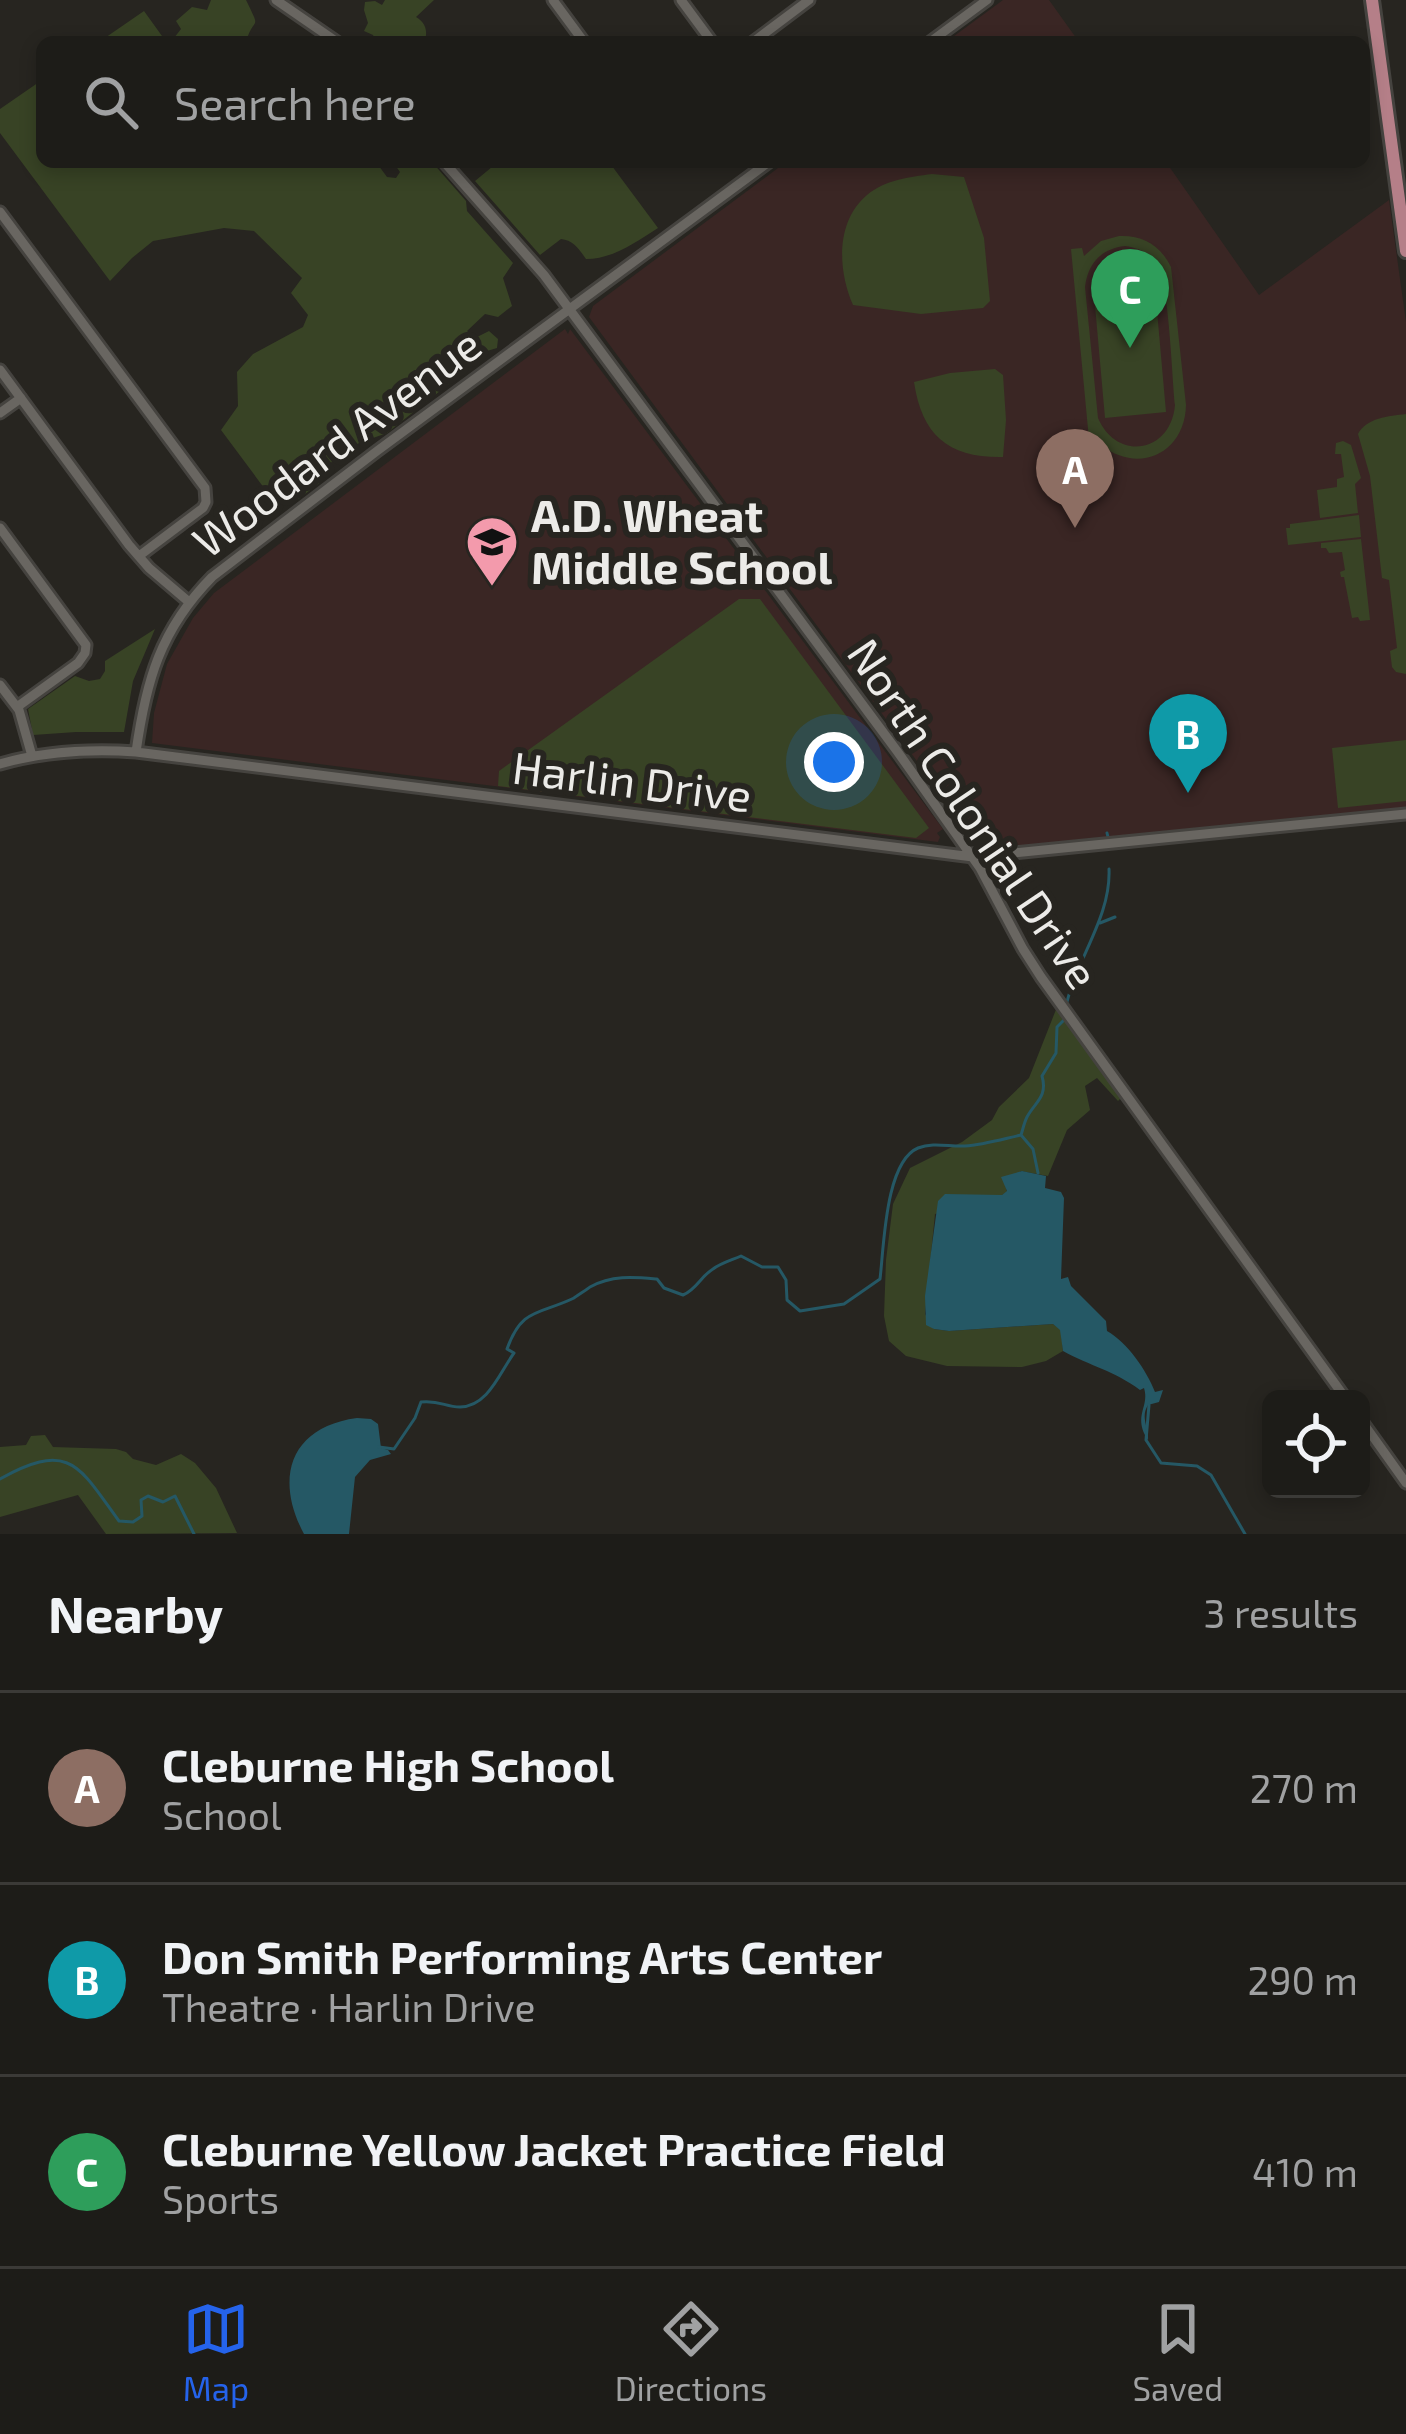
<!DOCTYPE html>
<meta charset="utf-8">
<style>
:root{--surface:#1d1c18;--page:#252521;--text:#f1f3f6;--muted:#a0a1a2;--line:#3b3a37;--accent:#2563eb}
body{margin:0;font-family:"Exo 2",sans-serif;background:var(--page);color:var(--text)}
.controls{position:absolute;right:36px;bottom:36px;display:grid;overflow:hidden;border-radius:18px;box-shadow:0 6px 18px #0003}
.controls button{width:108px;height:108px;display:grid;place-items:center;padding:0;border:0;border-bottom:3px solid var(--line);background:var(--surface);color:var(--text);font:60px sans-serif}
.you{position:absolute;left:834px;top:762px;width:42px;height:42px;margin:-30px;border:9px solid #fff;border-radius:50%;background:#1a73e8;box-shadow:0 0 0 18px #1a73e833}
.badge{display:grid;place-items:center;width:78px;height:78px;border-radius:50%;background:var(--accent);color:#fff;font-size:39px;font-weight:700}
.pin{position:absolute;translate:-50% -99px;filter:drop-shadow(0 3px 6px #0008)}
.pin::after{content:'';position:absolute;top:63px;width:42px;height:36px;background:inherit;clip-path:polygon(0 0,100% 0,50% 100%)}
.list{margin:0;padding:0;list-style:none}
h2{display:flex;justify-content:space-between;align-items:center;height:156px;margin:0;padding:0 48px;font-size:51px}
h2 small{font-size:39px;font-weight:400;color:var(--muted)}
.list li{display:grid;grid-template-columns:78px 1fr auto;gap:36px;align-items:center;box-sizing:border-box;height:192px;padding:0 48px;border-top:3px solid var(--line)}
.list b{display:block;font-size:45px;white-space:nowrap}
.list p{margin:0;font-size:39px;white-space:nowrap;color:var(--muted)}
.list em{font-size:39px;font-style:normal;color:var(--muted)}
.icon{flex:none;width:66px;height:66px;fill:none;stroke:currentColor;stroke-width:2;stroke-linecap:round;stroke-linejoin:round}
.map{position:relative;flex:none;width:1406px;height:1534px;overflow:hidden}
.search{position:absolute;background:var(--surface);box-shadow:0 6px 18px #0003;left:36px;right:36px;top:36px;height:132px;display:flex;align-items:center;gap:30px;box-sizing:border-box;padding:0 42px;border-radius:18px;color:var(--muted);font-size:45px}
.sheet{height:732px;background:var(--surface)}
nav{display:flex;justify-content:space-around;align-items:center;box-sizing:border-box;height:168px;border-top:3px solid var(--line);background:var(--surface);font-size:33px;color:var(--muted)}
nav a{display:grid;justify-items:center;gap:6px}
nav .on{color:var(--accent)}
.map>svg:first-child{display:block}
.education{fill:#3a2624}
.green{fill:#384325;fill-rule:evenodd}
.water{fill:#255865}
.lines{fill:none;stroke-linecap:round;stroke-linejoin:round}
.stream{stroke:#255865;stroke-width:3}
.minor-casing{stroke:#45433f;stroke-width:15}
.major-casing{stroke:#45433f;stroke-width:18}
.minor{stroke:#696661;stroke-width:9}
.major{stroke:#b57f88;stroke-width:12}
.labels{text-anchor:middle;stroke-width:12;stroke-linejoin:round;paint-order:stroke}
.street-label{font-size:45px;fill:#ecebe8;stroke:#272520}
.poi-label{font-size:45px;font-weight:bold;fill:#ecebe8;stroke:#272520;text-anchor:start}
</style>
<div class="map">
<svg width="1406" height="1534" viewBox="0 0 1406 1534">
<rect width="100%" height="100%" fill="#272520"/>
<path class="education" d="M1003 0H1049L1079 42H946Z
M786 162H1166L1259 295 1389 200 1406 322V807L994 848 982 845 973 837 589 317 593 306Z
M565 329 568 334 570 329 943 829 937 833 940 837 938 842 152 743 154 713 167 664 193 618 214 593Z"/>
<path class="green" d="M211 0H246C262 33 254 14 246 42H99L144 11 162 36 174 38 181 29 176 21 192 7 207 10Z
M385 0H434L416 17C425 22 428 30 425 41L376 42 373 35 364 31 368 23 364 10 365 2 375 1 382 5Z
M42 80V162H376L387 177 396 178 400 172 393 162H432L466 201 467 211 513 263 503 278 512 306 498 317 485 314 467 331 475 338 489 331 498 339 497 348 467 357 469 368 387 433 359 443 333 459 322 481 292 504 273 500 221 430 238 406 237 372 253 354 303 327 308 315 291 293 302 278 254 231 224 228 153 241 132 258 110 281 0 133V109Z
M498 162H609L658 228C636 242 613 259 586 259 579 249 573 240 561 239L540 255 475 181Z
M932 174 964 177 984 238 990 301 983 308 921 314 853 305C838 271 835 222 867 195 885 180 909 177 932 174Z
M1119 236C1143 235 1160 245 1171 267L1186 405C1185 453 1139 475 1101 445L1100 449 1090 450 1071 249 1082 248 1084 256 1101 241ZM1125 246C1138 248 1149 252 1157 264 1169 282 1172 378 1175 405 1171 453 1117 462 1098 418L1085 287C1088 263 1101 249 1125 246Z
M1154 277 1166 412 1105 418 1093 283Z
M995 369 1003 375 1006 420 1003 457C949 458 922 436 914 382L950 373Z
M1406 414V674L1396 672 1392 667 1390 651 1397 648 1389 580 1382 578 1370 476 1358 434C1366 418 1389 416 1406 414Z
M1343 441 1351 445 1361 478 1355 484 1358 513 1320 518 1317 490 1337 487V479L1344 477 1341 454H1335L1336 443Z
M1359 515 1361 537 1288 545 1286 528H1290V524Z
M1361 539 1370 620 1360 621 1358 617 1352 618 1344 577H1341L1340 572 1345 570 1342 552 1329 553 1326 548H1321V543Z
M739 599H760L929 828 916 838 498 786 499 771Z
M155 629 133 681 124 732H76L33 735 28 709 75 676 89 681 100 679 105 671V661Z
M1406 740V801L1338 808 1332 748Z
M1057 1007 1122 1097 1118 1101 1097 1078 1085 1086 1090 1110 1067 1130 1048 1176 1021 1171 1005 1183 1007 1192 1002 1195 935 1214 925 1314 934 1329 949 1331 1053 1324 1061 1330 1063 1351 1046 1361 1022 1367 947 1366 906 1356 889 1341 884 1316 886 1260 893 1204 910 1168 962 1142 992 1120 999 1107 1029 1078Z
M45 1435 53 1447 116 1449 126 1452 133 1459 156 1465 181 1454 195 1463 216 1488 237 1533 106 1534 78 1495 0 1517V1447L26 1445 31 1436Z"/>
<path class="water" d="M1022 1171 1046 1176 1045 1188 1061 1192 1064 1198 1061 1279 1068 1277 1071 1286 1106 1321 1107 1331C1127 1342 1147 1371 1155 1392L1163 1390 1159 1402 1148 1405C1140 1418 1149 1427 1148 1440 1132 1416 1150 1407 1144 1388L1140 1390C1115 1371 1090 1366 1063 1351L1060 1330 1053 1324 949 1331 934 1329 926 1325 925 1296 938 1201 945 1194 1002 1195 1007 1191 1001 1177Z
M357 1418 371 1419 378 1424 381 1448 388 1450 391 1454 370 1460 355 1477 349 1534H304C274 1478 290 1427 357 1418Z"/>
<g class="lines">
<path class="stream" d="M1107 833 1108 837
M1100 923 1115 917
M1067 1002C1078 957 1111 916 1109 869
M1021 1135 1033 1149 1038 1173
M1149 1405 1146 1440 1161 1463 1197 1466 1211 1475 1245 1534
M379 1447 394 1449 415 1418 421 1402C440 1400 445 1407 460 1407 488 1407 500 1372 514 1353L507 1349C522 1307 539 1315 574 1298 575 1297 589 1288 590 1287 612 1275 633 1277 657 1279L664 1288 683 1295C697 1289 700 1277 713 1269 721 1263 732 1260 741 1256L762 1267H778L786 1280 787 1300 800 1311 844 1304 880 1279C884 1247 885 1162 918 1148 933 1142 950 1147 965 1146 983 1145 1003 1139 1021 1135 1023 1129 1024 1123 1027 1117 1035 1102 1048 1097 1042 1076L1056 1053 1057 1027 1065 1019
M0 1479C70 1440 79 1466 119 1521L133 1522 142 1516 141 1500 148 1496 163 1502 175 1496 194 1534"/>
<g class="minor-casing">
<path id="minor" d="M276 0 337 42
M553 0 584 42
M681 0 712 42
M753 42 809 0
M930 42 987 0
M444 162 544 275 897 751 980 868 1023 949 1041 977 1346 1399
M0 212 205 488 206 502 203 508 139 556
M0 370 129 545 149 568 189 602
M0 413 21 398
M0 528 86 645 85 653 78 663 17 707
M0 685 19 710 32 756
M136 752C146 681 160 630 212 577L377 451 769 162
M0 764C45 751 90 749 136 752L973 857 1406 814
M1361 1420 1406 1483"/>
</g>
<g class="major-casing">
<path id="major" d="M1372 0 1406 251"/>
</g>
<use href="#minor" class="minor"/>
<use href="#major" class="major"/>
</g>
<defs>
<g id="school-pin" transform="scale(2.7)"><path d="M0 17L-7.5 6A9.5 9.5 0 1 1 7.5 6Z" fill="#f39aac" stroke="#272520"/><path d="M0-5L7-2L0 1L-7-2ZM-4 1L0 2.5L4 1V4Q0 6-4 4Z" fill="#111"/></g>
</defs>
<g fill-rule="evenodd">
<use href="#school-pin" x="492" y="542"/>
</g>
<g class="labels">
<g class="street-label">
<text transform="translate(337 443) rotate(-37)" y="16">Woodard Avenue</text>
<text transform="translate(632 782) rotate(7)" y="16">Harlin Drive</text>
<text transform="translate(973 814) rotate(56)" y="16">North Colonial Drive</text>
</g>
<g class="poi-label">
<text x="531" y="532">A.D. Wheat<tspan x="531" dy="52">Middle School</tspan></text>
</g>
</g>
</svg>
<div class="controls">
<button><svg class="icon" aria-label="locate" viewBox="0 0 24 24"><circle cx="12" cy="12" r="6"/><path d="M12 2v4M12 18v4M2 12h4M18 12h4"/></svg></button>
</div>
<div class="you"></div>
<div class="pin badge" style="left:1075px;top:528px;background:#8d6e63">A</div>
<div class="pin badge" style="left:1188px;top:793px;background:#0f9aa8">B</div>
<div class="pin badge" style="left:1130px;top:348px;background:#2e9e5b">C</div>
<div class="search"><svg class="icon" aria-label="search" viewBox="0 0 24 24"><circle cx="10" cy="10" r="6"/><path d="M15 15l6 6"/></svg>Search here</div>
</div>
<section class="sheet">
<h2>Nearby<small>3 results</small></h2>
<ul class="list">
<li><span class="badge" style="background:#8d6e63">A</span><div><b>Cleburne High School</b><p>School</p></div><em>270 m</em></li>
<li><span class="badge" style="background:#0f9aa8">B</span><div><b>Don Smith Performing Arts Center</b><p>Theatre · Harlin Drive</p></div><em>290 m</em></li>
<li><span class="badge" style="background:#2e9e5b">C</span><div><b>Cleburne Yellow Jacket Practice Field</b><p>Sports</p></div><em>410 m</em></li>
</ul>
</section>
<nav>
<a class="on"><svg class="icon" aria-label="map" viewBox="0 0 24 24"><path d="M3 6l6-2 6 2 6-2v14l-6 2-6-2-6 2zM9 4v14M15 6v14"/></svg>Map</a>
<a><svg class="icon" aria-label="directions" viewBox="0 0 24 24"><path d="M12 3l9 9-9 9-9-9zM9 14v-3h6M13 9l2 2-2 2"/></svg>Directions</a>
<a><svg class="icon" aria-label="saved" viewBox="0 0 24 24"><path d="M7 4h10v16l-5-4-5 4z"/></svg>Saved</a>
</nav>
